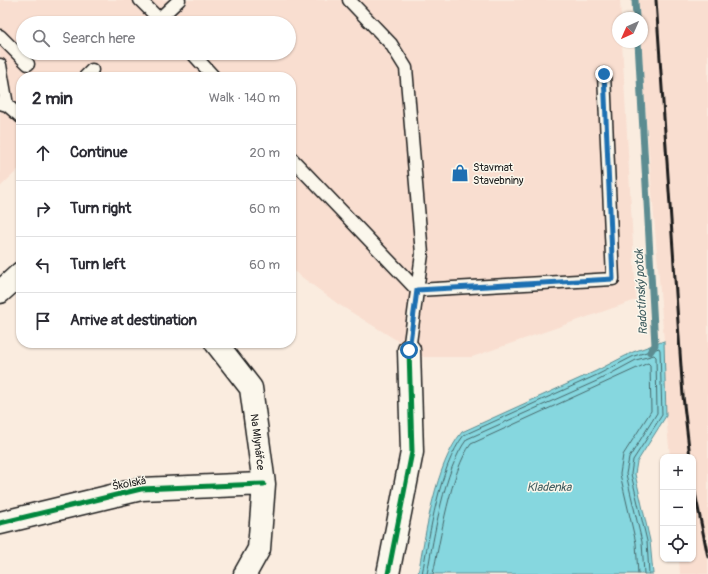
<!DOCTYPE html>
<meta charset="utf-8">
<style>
:root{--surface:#fff;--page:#f2f2f3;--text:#2b2b33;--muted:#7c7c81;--line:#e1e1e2}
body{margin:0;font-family:Pangolin,sans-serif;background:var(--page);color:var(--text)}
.controls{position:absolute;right:12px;bottom:12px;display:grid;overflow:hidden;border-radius:8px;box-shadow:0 1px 3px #0004}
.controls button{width:36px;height:36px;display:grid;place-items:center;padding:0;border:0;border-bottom:1px solid var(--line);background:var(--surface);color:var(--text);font:20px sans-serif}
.compass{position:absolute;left:612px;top:12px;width:36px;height:36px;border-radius:50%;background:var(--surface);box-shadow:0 1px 3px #0004;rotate:225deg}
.stop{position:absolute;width:12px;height:12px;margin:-9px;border:3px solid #1f6fb2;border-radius:50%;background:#fff}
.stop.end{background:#1f6fb2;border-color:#fff;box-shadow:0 1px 4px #0008}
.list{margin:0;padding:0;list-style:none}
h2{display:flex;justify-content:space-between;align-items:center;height:52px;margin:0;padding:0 16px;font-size:17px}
h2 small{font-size:13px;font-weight:400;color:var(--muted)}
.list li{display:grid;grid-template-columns:26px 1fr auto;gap:12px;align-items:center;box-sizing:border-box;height:56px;padding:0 16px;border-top:1px solid var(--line)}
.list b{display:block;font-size:15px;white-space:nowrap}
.list em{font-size:13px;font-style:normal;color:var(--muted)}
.icon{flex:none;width:22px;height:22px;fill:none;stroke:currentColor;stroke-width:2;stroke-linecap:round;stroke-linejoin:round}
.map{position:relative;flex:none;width:708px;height:574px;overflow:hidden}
.search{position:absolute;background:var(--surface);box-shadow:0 1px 3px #0004;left:16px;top:16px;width:280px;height:44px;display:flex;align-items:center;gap:10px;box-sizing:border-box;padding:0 14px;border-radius:22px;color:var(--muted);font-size:15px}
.panel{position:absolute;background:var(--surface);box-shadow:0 1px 3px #0004;left:16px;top:72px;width:280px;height:276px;border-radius:16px}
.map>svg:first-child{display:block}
.built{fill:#f9ded0;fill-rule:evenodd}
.water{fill:#86d7df;stroke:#5c8c91}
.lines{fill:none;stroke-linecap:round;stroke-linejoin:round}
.shore{stroke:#46676a;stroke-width:1}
.stream{stroke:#5c8c91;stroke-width:7}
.lane-casing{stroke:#1c1c1c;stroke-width:15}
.street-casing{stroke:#1c1c1c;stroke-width:25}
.lane{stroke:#fbf7ec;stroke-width:12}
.street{stroke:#fbf7ec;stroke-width:22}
.rail{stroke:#1c1c1c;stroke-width:3}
.cycleway-casing{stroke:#fbf7ec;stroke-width:8}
.cycleway{stroke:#00873e;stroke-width:5}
.route{stroke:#1f6fb2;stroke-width:5}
.labels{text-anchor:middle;stroke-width:3;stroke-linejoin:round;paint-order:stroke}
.poi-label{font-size:11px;fill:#1c1c1c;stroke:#fbf7ec;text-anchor:start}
.street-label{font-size:11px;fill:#1c1c1c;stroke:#fbf7ec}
.water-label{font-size:12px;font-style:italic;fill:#415d60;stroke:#fbf7ec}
</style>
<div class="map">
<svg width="708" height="574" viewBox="0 0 708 574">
<rect width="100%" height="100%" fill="#faecdf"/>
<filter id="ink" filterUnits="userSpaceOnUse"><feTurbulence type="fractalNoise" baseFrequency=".025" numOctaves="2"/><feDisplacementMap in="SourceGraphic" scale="8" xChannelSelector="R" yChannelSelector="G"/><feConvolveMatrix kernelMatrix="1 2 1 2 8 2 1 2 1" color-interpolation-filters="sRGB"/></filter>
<g filter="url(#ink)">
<path class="built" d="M0 0H620L621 18H618V42H622L636 300 472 357H424L338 304 291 269V77H21V167L0 187ZM23 23H289V53H23Z
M636 0H708V574H680L679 559H693V457H670L666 416 664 341 640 42H642V18H638Z"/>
<path class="water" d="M664 341 666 416 637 462 635 474 650 541 653 574H418C426 532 435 465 462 432L596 371 633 352Z"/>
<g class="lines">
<path class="shore" d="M422 574C430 534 439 467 464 435L597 375 634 356 659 348 660 350 662 415 633 460 631 474 647 541 649 574
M427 574C434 537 444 469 467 439L599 380 636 360 654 355 656 357 657 413 629 458 626 474 642 542 644 574
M433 574C440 541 451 470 471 444L648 363 650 365 651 411 623 455 620 474 636 543 638 574"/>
<path class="stream" d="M635 0 636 18
M638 42 655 345 650 352"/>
<g class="lane-casing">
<path id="lane" d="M140 0 159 19
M349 0 391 44 406 68 422 254 409 350
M163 23 159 19 179 0
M0 36 28 64
M192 53 214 77
M0 65 7 105 0 103
M85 77 92 70
M7 105 21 117
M291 158 417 290 613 279 604 74"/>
</g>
<g class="street-casing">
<path id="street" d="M0 292 21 273
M216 343 251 388 264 484 259 549 245 574
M0 523 141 489 264 484
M388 574 412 452 409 350"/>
</g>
<use href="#lane" class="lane"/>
<use href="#street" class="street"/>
<path class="rail" d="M656 0 683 396 690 457
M693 483 708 557"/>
<g class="cycleway-casing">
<path id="cycleway" d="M0 523 141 489 264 484
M388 574 412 452 409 350"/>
</g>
<use href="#cycleway" class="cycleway"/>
</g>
</g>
<g class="lines" filter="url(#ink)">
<path class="route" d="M409 350 417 290 613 279 604 74"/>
</g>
<defs>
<g id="shop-bare" transform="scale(1.38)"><path d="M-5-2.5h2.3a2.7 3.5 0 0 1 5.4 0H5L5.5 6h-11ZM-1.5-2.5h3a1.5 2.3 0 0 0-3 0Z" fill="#1f6fb2" stroke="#fbf7ec" stroke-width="2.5" paint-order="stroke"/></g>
</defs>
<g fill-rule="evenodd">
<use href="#shop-bare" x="460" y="173"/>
</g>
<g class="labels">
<g class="poi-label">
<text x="473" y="171">Stavmat<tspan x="473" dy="13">Stavebniny</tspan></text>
</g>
<g class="street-label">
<text transform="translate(258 442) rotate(83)" y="4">Na Mlynářce</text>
<text transform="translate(129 483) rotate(-11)" y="4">Školská</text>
</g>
<g class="water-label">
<text transform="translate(641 292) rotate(-93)" y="4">Radotínský potok</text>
<text x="549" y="491">Kladenka</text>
</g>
</g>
</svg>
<div class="controls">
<button>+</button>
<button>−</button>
<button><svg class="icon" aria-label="locate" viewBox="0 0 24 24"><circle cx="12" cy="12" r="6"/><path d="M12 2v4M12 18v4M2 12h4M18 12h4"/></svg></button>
</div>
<svg class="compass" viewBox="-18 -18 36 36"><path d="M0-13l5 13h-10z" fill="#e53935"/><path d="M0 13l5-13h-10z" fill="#7c7c81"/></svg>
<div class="stop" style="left:409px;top:350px"></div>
<div class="stop end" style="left:604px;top:74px"></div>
<div class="search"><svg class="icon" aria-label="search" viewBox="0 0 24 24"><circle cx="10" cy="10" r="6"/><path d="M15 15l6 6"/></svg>Search here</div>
<section class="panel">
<h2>2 min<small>Walk · 140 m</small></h2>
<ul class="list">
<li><svg class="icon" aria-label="ahead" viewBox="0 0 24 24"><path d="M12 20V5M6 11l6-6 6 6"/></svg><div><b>Continue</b></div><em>20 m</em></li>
<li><svg class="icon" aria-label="right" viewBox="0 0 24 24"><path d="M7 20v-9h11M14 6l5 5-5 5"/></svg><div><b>Turn right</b></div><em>60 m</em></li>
<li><svg class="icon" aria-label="left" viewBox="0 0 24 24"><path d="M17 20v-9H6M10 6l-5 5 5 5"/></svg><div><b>Turn left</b></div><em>60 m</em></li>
<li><svg class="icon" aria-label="arrive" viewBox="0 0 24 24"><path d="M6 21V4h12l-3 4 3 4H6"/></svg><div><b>Arrive at destination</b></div></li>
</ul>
</section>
</div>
